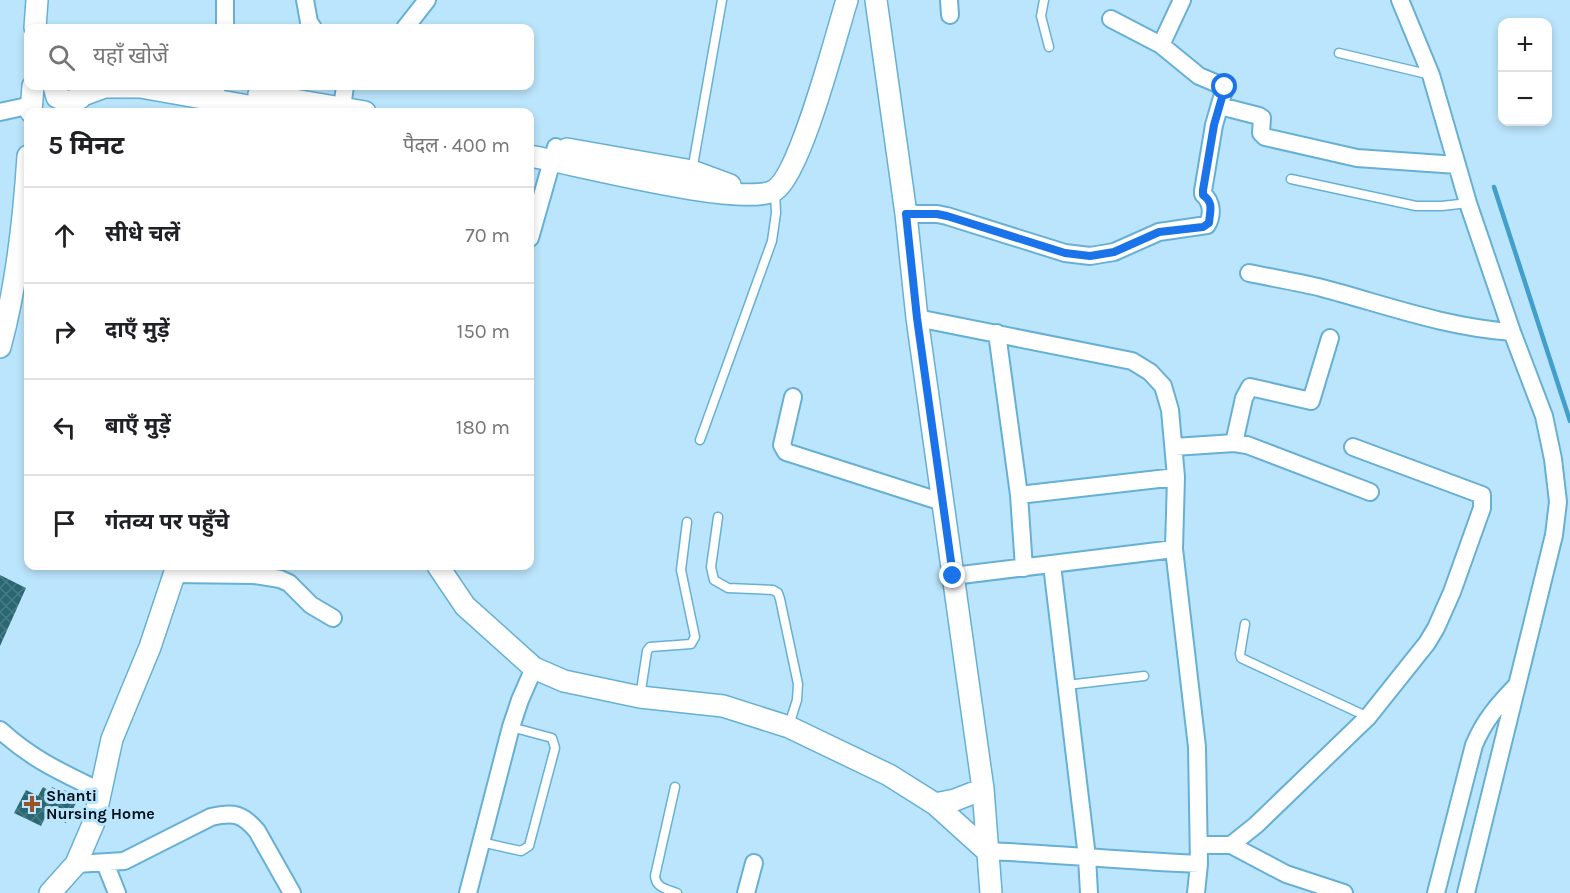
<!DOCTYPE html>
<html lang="hi">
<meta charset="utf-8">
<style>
:root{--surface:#fff;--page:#f6f6f6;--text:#202124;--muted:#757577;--line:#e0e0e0}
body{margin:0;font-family:Karla,"Noto Sans Devanagari",sans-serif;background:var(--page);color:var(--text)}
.controls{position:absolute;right:18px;top:18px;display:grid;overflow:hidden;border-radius:12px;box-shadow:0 3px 9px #0003}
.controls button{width:54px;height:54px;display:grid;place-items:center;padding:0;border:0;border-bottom:2px solid var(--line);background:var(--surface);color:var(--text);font:30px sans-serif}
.stop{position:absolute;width:18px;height:18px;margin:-14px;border:4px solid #1a73e8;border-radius:50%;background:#fff}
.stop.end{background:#1a73e8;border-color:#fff;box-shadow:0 2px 6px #0008}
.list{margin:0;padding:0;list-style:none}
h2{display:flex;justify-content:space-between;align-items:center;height:78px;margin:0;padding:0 24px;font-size:26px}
h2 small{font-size:20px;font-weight:400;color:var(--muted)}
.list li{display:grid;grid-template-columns:39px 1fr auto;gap:18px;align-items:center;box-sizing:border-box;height:96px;padding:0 24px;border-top:2px solid var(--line)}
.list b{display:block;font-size:22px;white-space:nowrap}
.list em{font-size:20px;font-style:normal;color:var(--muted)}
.icon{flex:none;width:33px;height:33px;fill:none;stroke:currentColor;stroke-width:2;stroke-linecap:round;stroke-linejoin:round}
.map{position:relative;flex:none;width:1570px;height:893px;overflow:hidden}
.search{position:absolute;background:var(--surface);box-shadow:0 3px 9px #0003;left:24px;top:24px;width:510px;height:66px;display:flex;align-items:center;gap:15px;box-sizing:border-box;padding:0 21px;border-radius:12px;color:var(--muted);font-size:22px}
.panel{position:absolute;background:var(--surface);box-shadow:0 3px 9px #0003;left:24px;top:108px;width:510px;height:462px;border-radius:12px}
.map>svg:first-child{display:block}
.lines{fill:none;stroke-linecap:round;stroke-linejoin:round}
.stream{stroke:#419fca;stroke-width:4.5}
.building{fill:url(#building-cross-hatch)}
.service-casing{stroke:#67b0d5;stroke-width:11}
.minor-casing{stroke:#67b0d5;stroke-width:20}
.tertiary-casing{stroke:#67b0d5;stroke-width:24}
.service{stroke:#fff;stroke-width:8}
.minor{stroke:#fff;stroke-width:16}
.tertiary{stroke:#fff;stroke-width:21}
.route{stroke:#1a73e8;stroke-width:8}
.poi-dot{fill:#995427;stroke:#bbe5fc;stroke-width:2}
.labels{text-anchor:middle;stroke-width:6;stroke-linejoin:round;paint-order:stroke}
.poi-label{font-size:16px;font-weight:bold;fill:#00111c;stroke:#bbe5fc;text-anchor:start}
</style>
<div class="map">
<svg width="1570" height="893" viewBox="0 0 1570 893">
<defs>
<pattern id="building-cross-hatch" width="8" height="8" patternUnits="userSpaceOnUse" patternTransform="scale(1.5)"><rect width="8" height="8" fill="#296772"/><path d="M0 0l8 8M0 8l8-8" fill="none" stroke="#4b7b84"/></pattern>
</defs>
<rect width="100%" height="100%" fill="#bbe5fc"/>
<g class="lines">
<path class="stream" d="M1494 187 1570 421"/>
</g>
<path class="building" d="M0 575 26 588 0 646Z
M43 787 50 791 52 787 63 792 64 790 79 797 66 823 47 814 41 826 14 813 26 790 38 796Z"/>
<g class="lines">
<g class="service-casing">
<path id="service" d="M1044 0 1041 16 1049 47
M1339 53 1431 75
M692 171 722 0
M1291 179 1416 206H1442L1468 203
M700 440 772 241 776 213 775 191
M718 517 711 567 714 580 728 588 773 590 778 593 780 599 798 684 797 700 789 725
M1245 624 1240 654 1241 658 1368 717
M1067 685 1144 676
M640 697 647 651 650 647 691 644 695 637 681 570 687 522
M675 787 655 876C656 888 667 889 677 893
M481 842 521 851 529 846 555 748 552 738 511 727"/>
</g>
<g class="minor-casing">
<path id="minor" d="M305 0 309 22 313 28
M949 0 950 15
M1400 0 1431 75 1468 203 1512 332 1544 416 1553 459 1558 502 1554 535 1466 893
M225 28V0
M405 28 427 0
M1161 45 1182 0
M217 87V86
M1220 106 1259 116 1262 118 1261 133 1265 137 1357 158 1457 165
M342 108 345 86
M0 112 32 105
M906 214H937L947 216 1065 253 1090 256 1114 252 1159 232 1207 225C1213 215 1212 202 1203 194V191L1214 125 1225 87 1199 76 1161 45 1111 19
M530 238 556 147
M1249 273C1273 278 1298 282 1322 288 1386 305 1444 327 1512 332
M917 318 1132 361 1150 372 1163 386 1170 410 1176 477 1174 549 1197 747 1199 864C1128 861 1058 854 987 851
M997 333 1019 495 1024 568
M793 397 782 445 786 452 942 502
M1234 443 1244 398 1250 387 1311 401 1330 338
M1174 447 1234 443 1247 445 1370 492
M1019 495 1176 477
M1052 565 1087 857 1089 893
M173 574 254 575 280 579 289 583 311 605 333 618
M953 576 1174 549
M0 730C33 760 61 772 100 791
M1199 845H1231L1256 825 1368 717 1427 643 1436 628 1452 592 1482 508V495L1353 447
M1231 845 1286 874 1344 893
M105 863 117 893
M76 864 124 861 211 817C233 812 242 813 257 831L292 893
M468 893 511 727 520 700 534 668
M746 893 754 863
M1196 893 1199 864
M1436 893 1474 745C1485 719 1498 705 1517 685"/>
</g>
<g class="tertiary-casing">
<path id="tertiary" d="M876 0 906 214 917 318 983 789 991 893
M35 28 37 0
M54 86 57 97 68 102 80 98 85 86
M259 94 365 112
M83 95 105 87H140L282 112
M31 112 33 86
M567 149 692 171 730 185
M530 156C571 163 746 209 775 190 801 173 836 35 847 0
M0 347C17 285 24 220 28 156
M438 566 465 606 534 668 564 681 640 697 723 706 789 727 889 775 935 804 987 851
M935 804 955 800 983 789
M50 893 76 864 94 822 112 739 150 647 177 566"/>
</g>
<use href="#service" class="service"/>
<use href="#minor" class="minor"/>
<use href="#tertiary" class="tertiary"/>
</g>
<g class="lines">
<path class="route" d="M953 576 917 318 906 214H937L947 216 1065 253 1090 256 1114 252 1159 232 1203 227 1209 223C1210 210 1214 203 1203 195V190L1214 125 1225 87"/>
</g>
<path class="poi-dot" d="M29 795h6v6h6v6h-6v6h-6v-6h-6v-6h6z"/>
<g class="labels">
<g class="poi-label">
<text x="46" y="801">Shanti<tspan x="46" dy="18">Nursing Home</tspan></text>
</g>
</g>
</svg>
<div class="controls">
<button>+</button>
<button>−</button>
</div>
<div class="stop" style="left:1225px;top:87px"></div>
<div class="stop end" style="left:953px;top:576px"></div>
<div class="search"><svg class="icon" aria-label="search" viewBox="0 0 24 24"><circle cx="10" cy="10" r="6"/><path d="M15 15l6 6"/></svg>यहाँ खोजें</div>
<section class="panel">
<h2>5 मिनट<small>पैदल · 400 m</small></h2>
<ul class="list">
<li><svg class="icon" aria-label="ahead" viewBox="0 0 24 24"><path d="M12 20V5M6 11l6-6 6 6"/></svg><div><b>सीधे चलें</b></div><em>70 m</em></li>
<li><svg class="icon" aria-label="right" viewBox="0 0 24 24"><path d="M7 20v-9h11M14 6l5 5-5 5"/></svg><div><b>दाएँ मुड़ें</b></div><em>150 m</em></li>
<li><svg class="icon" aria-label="left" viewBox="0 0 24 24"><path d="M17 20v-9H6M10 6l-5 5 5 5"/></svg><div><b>बाएँ मुड़ें</b></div><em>180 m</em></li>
<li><svg class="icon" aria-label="arrive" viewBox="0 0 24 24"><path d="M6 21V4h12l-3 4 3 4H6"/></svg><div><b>गंतव्य पर पहुँचे</b></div></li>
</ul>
</section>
</div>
